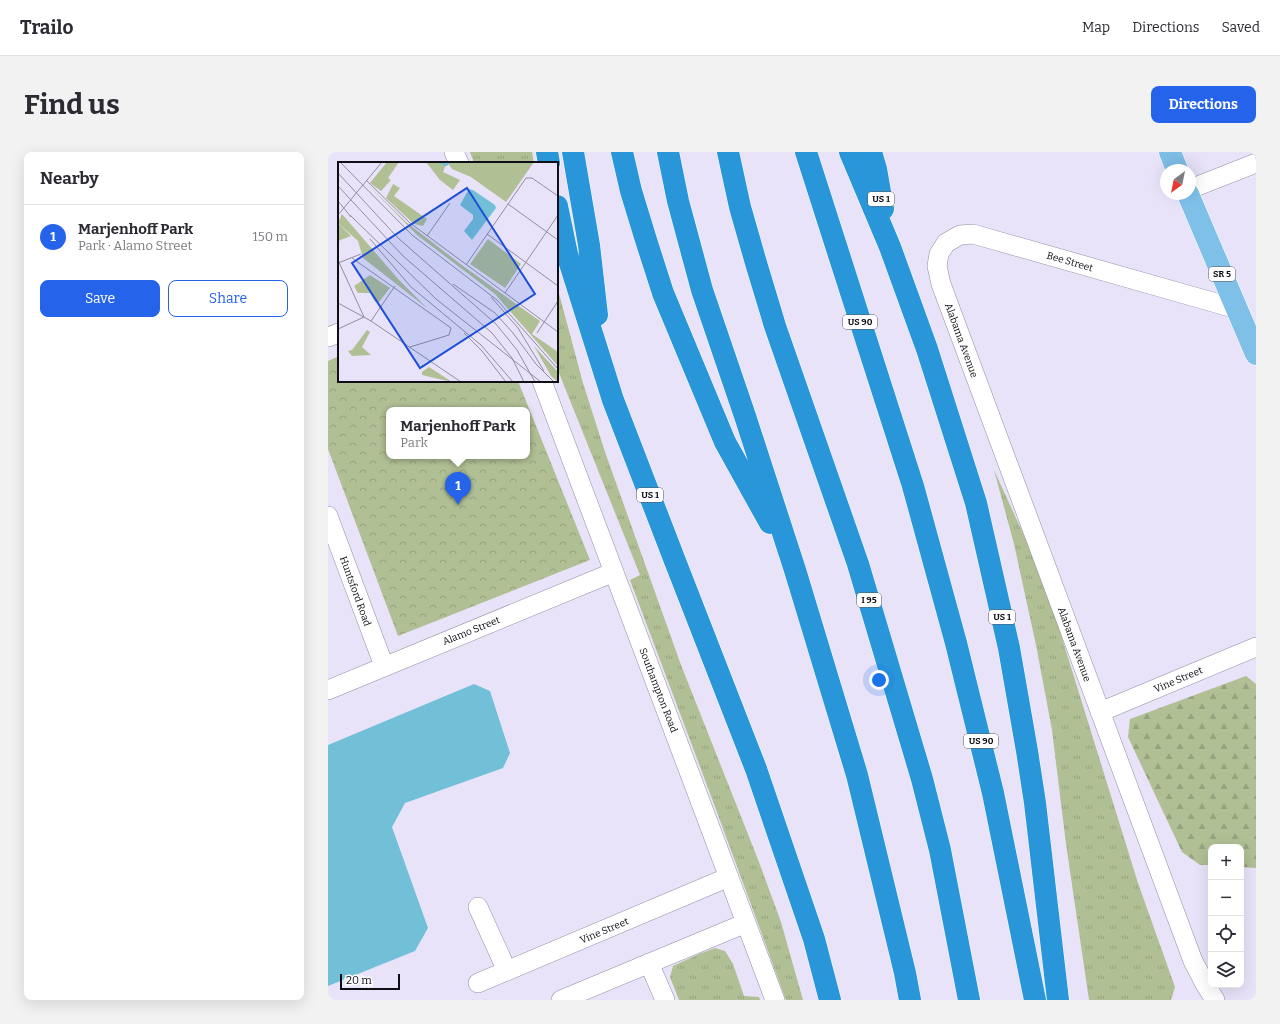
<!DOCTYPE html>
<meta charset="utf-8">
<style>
:root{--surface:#fff;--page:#f2f2f3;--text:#2b2b33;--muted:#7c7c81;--line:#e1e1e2;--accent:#2563eb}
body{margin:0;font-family:Bitter,serif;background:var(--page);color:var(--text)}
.controls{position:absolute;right:12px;bottom:12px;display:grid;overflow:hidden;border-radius:8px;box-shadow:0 4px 16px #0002}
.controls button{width:36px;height:36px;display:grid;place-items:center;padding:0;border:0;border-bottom:1px solid var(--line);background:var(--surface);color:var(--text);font:20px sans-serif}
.compass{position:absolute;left:832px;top:12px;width:36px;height:36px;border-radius:50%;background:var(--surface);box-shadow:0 4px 16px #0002;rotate:213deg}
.scale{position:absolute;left:12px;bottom:10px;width:60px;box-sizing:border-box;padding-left:4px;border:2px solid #0f0d15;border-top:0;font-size:11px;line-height:14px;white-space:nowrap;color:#0f0d15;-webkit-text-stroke:3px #fff;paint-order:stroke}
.you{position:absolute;left:551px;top:528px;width:14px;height:14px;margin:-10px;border:3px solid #fff;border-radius:50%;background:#1a73e8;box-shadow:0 0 0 6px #1a73e833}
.badge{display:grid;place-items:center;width:26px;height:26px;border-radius:50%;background:var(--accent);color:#fff;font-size:13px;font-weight:700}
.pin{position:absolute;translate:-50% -33px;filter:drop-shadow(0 1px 2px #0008)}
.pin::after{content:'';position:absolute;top:21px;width:14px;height:12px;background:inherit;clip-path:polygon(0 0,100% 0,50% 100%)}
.popup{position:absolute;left:58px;top:255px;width:144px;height:52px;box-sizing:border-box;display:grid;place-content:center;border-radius:8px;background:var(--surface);filter:drop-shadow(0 1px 3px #0005);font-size:13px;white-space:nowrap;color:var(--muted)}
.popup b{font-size:15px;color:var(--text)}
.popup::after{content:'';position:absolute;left:50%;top:100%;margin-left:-8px;border:8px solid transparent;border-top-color:var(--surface)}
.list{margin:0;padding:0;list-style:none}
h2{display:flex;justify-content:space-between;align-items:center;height:52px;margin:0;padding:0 16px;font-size:17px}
h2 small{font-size:13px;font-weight:400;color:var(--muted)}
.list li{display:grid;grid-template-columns:26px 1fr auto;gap:12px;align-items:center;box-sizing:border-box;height:64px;padding:0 16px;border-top:1px solid var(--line)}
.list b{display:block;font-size:15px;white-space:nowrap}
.list p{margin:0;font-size:13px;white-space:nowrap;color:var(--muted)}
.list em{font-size:13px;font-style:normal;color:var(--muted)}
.actions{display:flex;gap:8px;padding:12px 16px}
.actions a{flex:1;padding:9px 0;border:1px solid var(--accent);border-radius:8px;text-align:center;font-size:14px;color:var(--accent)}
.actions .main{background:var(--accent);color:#fff}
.icon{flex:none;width:22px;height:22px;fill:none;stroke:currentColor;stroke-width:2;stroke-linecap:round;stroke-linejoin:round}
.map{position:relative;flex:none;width:928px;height:848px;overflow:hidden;border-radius:8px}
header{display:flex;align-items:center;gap:24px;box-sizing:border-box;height:56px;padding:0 20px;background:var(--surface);border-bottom:1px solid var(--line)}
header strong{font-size:19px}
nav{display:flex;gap:22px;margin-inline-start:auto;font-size:14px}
.intro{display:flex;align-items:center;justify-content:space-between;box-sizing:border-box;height:96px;padding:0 24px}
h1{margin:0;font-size:28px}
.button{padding:10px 18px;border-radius:8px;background:var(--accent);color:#fff;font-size:14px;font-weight:700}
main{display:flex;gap:24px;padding:0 24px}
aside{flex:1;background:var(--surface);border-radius:8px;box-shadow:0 4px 16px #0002}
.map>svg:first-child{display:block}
.grass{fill:url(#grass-tufts)}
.forest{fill:url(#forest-firs)}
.park{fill:url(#park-crowns);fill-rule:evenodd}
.water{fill:#72c0d8}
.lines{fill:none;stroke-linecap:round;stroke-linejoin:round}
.minor-casing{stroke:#938da3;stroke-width:20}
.major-casing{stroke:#fff;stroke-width:23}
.highway-casing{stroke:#fff;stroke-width:23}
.minor{stroke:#fff;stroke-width:19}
.major{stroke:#7fc0e9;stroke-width:22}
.highway{stroke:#2a96da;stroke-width:22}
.labels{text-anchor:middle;stroke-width:4;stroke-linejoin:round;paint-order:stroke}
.shield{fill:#fff;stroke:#57565b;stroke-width:1}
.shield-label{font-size:9px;font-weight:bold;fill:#0f0d15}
.street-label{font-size:10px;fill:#0f0d15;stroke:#fff}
.inset-river{fill:none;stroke:#72c0d8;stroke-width:2}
.inset-road{fill:none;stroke:#928d9e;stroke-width:1}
.view{fill:#1d4ed8;fill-opacity:0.15;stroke:#1d4ed8;stroke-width:2}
.inset-edge{fill:none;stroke:#0f0d15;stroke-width:2}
</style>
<header>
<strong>Trailo</strong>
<nav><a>Map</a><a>Directions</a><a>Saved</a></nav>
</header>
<div class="intro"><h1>Find us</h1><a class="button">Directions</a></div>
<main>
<aside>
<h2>Nearby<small></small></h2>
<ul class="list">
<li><span class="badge">1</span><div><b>Marjenhoff Park</b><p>Park · Alamo Street</p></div><em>150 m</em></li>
</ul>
<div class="actions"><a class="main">Save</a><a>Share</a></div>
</aside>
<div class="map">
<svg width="928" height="848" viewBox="0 0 928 848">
<defs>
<pattern id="grass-tufts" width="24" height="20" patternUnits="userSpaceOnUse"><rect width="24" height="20" fill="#b0bf94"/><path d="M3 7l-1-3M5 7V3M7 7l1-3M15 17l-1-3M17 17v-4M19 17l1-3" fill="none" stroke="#96a37f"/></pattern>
<pattern id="forest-firs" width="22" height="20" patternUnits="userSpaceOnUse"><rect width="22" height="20" fill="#b0bf94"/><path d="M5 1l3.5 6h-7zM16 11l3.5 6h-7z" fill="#96a37f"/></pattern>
<pattern id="park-crowns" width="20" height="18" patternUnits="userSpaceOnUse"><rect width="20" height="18" fill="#b0bf94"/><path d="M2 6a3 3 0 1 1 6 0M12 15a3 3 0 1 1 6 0" fill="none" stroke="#96a37f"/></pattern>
</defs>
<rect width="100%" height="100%" fill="#e9e3fa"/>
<path class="grass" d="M142 0H204L206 11H146Z
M229 134 255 231 277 300 353 513 431 710 453 770 475 848H458L386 652 302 428 312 423 229 216Z
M666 318 715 425 810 731 847 835 843 848H761L738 692 724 578 708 493 686 392Z
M387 796 397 799 405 812 416 844 431 845 432 848H351L342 825 345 814 371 802Z"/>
<path class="forest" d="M918 524 928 532V716L913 715V695H883V713H872L854 700 800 585 802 567Z"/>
<path class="park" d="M11 204V229H190L262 408 70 484 0 297V209ZM61 258H199V304H61Z"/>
<path class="water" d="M146 532 162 539 182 601 175 616 77 651 64 675 100 776 87 799 0 834V593Z"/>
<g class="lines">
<g class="minor-casing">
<path id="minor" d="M126 0 131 11
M862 37 928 11
M0 185 11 181
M214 229 447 848
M0 364 56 514
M0 538 286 420
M772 560 928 495
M150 755 179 819
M321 811 337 848
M150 831 401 725
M233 848 418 771
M887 848 877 832 865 809 613 132 609 114 611 102 618 91 632 83 645 82 909 157"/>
</g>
<g class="major-casing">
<path id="major" d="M842 0 849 18
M860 42 928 202"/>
</g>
<g class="highway-casing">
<path id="highway" d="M219 0 221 11
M245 0 261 93 269 163
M294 0 303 39 318 88 335 141 397 290 442 371
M340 0 350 49 374 138 417 264 467 418 529 623 577 821 582 848
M400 0 412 55 428 111 447 174 530 412 594 627 612 698 641 848
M478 0 585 334 628 491 665 641 707 848
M522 0 562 95 599 197 648 351 681 496 699 599 707 651 730 848
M543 0 548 17 555 57
M229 54 239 102 285 248 347 409 428 617 486 787 502 848"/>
</g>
<use href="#minor" class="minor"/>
<use href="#major" class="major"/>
<use href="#highway" class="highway"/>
</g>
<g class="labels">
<g class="shield">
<rect x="540" y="40" width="26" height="14" rx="3"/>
<rect x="881" y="115" width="26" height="14" rx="3"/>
<rect x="515" y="163" width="34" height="14" rx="3"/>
<rect x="309" y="336" width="26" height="14" rx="3"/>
<rect x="529" y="441" width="24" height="14" rx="3"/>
<rect x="661" y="458" width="26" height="14" rx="3"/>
<rect x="636" y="582" width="34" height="14" rx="3"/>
</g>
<g class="shield-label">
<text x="553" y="50">US 1</text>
<text x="894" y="125">SR 5</text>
<text x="532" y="173">US 90</text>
<text x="322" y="346">US 1</text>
<text x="541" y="451">I 95</text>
<text x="674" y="468">US 1</text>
<text x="653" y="592">US 90</text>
</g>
<g class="street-label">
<text transform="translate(742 109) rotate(16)" y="4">Bee Street</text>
<text transform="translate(634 188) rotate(70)" y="4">Alabama Avenue</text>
<text transform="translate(28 439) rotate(70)" y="4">Huntsford Road</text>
<text transform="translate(143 478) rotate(-22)" y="4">Alamo Street</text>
<text transform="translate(747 492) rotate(70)" y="4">Alabama Avenue</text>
<text transform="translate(850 527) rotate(-23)" y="4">Vine Street</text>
<text transform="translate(331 538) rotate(69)" y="4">Southampton Road</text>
<text transform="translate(276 778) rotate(-23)" y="4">Vine Street</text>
</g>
</g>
<g transform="translate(10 10)">
<rect width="220" height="220" fill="#e9e3fa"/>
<path d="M49 0H61L50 16 53 18 43 29 32 21ZM88 0H109L105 10 122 18 115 28 102 18ZM29 22 68 60 125 104 202 159 194 172 220 190V204L157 132 79 73ZM55 22 62 26 56 34 89 57 85 64 76 62 48 36ZM4 52 61 118 89 146 25 96 20 79 0 61ZM196 184 220 210V220L213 214Z" fill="#b0bf94"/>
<path d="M109 0H196L168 40 133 15 114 7ZM0 61 13 74 0 79ZM32 113 52 126 41 140H37L32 131H20L16 124ZM29 168 32 170 24 185 33 193 14 194 10 189 14 188ZM91 205 114 220 84 213V210Z" fill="#b0bf94"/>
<path d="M150 77 183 102 167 126 132 102Z" fill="#b0bf94"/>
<path d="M131 27 135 28 157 43 158 46 134 78 126 69 135 57V53L122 43Z" fill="#72c0d8"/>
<path class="inset-river" d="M101 0 108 3 112 0"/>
<path class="inset-road" d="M2 0 74 73 159 138 220 207M0 11 60 76 158 162 179 188 197 220M28 18 72 61 220 170M0 24 65 94 154 171 174 196 186 220M0 39 13 55M170 42 220 78M0 53 44 0M12 53 98 137 203 220M149 72 220 124M89 74 112 41M32 77 73 125 143 183 175 220M14 96 113 166 111 173 72 185M0 98 26 155 0 167M0 101 23 92M128 103 188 16H194L220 34M115 122 157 151 175 171 198 202 216 220M167 131 220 53M153 135 180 166 206 209M0 141 33 159 123 220M33 159 57 124M126 171 144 189 168 220M199 171 220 139M37 220H54"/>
<path class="view" d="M129 26 197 132 82 206 14 101Z"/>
<rect width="220" height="220" class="inset-edge"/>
</g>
</svg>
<div class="controls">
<button>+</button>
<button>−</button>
<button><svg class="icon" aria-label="locate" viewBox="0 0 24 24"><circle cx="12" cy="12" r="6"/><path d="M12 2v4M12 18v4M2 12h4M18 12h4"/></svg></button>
<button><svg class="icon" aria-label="layers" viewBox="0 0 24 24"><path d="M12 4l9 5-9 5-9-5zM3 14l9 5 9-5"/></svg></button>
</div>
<svg class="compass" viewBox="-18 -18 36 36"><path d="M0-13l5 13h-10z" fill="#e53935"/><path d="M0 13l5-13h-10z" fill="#7c7c81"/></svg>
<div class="scale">20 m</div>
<div class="you"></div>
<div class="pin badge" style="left:130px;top:353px">1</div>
<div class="popup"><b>Marjenhoff Park</b>Park</div>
</div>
</main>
